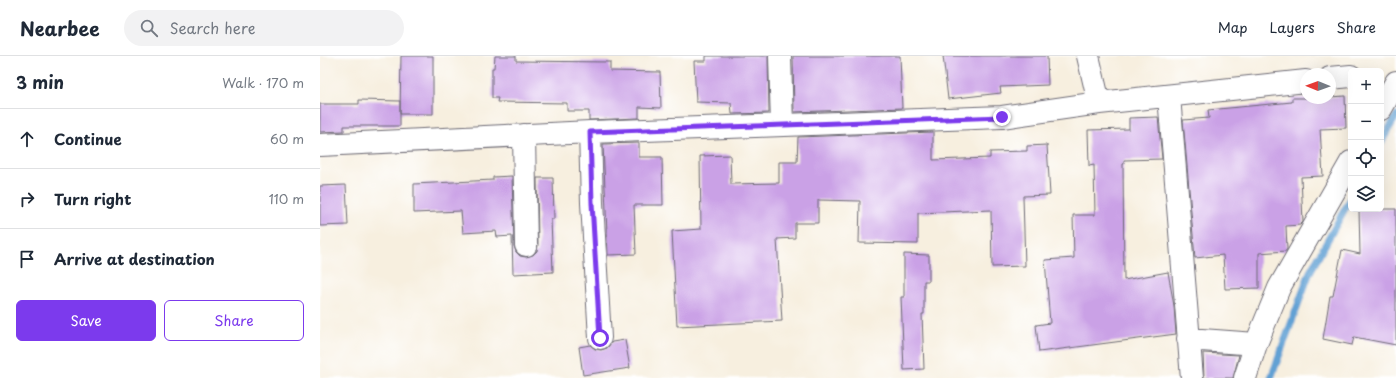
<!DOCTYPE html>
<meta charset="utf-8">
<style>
:root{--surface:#fff;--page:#f2f2f3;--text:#1f2937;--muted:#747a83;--line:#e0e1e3;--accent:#7c3aed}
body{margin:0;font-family:"Playpen Sans",sans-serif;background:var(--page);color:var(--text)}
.controls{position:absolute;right:12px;top:12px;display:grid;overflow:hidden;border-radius:6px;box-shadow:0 4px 16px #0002}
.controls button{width:36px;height:36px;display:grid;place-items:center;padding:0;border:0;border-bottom:1px solid var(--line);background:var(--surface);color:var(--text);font:20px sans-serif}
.compass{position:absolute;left:980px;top:12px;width:36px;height:36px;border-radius:50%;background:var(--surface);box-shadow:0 4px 16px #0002;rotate:271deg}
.stop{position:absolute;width:12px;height:12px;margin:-9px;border:3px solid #7c3aed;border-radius:50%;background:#fff}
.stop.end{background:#7c3aed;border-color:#fff;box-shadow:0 1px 4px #0008}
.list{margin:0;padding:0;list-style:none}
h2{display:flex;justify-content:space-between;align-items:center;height:52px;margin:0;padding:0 16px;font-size:17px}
h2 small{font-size:13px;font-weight:400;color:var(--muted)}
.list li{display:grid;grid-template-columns:26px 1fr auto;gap:12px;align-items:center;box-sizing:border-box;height:60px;padding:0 16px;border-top:1px solid var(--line)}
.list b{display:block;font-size:15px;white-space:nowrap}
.list em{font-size:13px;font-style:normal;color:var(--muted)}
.actions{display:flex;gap:8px;padding:12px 16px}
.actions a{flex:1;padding:9px 0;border:1px solid var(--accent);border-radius:6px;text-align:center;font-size:14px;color:var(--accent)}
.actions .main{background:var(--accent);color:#fff}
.icon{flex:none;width:22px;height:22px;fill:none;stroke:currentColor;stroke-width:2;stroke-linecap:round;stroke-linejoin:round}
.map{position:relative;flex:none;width:1076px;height:322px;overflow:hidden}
header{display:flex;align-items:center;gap:24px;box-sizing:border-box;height:56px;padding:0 20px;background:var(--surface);border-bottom:1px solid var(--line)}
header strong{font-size:19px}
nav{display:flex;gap:22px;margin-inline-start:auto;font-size:14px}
.search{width:280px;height:36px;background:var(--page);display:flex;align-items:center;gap:10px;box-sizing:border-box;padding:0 14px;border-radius:22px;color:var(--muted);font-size:15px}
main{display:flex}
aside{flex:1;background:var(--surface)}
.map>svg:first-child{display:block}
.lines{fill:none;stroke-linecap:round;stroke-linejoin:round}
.stream{stroke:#62a1d4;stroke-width:7}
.building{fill:#caa1e6}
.minor-casing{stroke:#6d6a74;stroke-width:24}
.minor{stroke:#fff;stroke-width:22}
.route{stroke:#7c3aed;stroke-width:5}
</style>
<header>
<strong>Nearbee</strong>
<div class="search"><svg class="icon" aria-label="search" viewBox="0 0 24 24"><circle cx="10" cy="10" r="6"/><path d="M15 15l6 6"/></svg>Search here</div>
<nav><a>Map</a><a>Layers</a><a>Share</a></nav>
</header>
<main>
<aside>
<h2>3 min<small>Walk · 170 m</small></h2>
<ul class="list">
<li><svg class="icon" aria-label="ahead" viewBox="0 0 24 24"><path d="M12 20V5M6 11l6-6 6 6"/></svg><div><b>Continue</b></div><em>60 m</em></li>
<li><svg class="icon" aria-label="right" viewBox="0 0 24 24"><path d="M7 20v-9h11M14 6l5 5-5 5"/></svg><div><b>Turn right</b></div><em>110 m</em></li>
<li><svg class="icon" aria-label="arrive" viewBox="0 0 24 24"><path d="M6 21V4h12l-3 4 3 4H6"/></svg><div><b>Arrive at destination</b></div></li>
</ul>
<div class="actions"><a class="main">Save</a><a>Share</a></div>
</aside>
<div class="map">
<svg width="1076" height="322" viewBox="0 0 1076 322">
<rect width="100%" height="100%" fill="#fff"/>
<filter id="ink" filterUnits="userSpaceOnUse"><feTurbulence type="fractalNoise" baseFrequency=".025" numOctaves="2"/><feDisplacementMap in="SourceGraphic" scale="8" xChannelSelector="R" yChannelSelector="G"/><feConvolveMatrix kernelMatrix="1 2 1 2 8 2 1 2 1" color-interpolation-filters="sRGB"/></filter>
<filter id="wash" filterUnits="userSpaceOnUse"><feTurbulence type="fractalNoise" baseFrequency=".012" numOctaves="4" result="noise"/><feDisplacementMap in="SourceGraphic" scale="16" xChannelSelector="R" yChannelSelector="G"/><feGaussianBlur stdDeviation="0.9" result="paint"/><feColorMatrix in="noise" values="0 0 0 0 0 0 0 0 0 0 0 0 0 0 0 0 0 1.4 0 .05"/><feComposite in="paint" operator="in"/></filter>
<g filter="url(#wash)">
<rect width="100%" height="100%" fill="#f7efdf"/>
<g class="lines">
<path class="stream" d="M1061 87 1076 60
M951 322 990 216 1031 142"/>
</g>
<g id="blocks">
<path class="building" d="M81 0H113V58H80Z
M175 0H196V5L290 6V15L340 16 341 52 319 51V62L269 64V55H247V47L177 46 178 42H172V12H174Z
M386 0H448L449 57 412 58 411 47 376 46 374 5H386Z
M473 0H580L582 52 474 56Z
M623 0H727L728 29 680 31 681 37 628 43Z
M1025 40 1026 72 1000 73 1003 120 981 121 983 166 980 169 966 170 967 193 966 195 939 197V232L905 233 903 199 875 202 863 64 889 62 888 54 972 46V42H1010V41Z
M39 44 80 45V70H24V75L0 76V48H39Z
M838 61 842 103 804 104V108H803L804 224 848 216 854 250 856 278 719 296 716 269 730 267 725 204 754 202 753 159H775L774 109 769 110 768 74 809 73V62Z
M613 76V104L670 102V96L707 95V90L727 89 730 139 703 140 705 210 672 211 671 154 598 157V188L539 187 540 145 498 144V167H475V182L457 183 462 265 357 270 352 175 381 173 380 100 410 99 411 128 459 127V106H477L478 81Z
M319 87V101H342L343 149H314L316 198 288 199 283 88Z
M192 120 194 190 196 196 200 200 206 201 213 199 217 195 218 189 217 122H233L234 163H231L233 216 193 218 192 180 177 181 176 175 143 177 141 155 94 157V128L173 124V121Z
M26 129 28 169 0 170V130Z
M1039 153H1076V289L1034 281 1032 289 1003 283 1010 240H1013L1022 194 1040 198Z
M584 198 609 199V225H604V258H602L604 313 584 314 581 241H584Z
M305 284 310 312 263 319 259 291 270 289 275 293 281 294 287 292 292 286Z
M883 297 919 299 913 322H884Z"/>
</g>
</g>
<g filter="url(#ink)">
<use href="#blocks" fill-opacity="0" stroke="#6d6a74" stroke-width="1"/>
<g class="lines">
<g class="minor-casing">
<path id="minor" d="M460 0 462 69
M768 0 779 47
M1010 22 1031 20
M849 40 872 322
M1061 53 1076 26
M270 76 272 147 280 282
M204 79 206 189
M0 89 270 76 682 61 779 47 986 25
M868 283 936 288
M925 322 936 288 959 232 1031 106"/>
</g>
<use href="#minor" class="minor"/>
</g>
</g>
<g class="lines" filter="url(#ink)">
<path class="route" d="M280 282 272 147 270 76 682 61"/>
</g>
</svg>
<div class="controls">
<button>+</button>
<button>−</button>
<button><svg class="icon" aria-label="locate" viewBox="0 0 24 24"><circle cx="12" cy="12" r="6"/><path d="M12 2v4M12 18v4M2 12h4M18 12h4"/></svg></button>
<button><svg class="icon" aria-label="layers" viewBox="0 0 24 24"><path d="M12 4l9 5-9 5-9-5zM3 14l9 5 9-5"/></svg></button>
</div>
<svg class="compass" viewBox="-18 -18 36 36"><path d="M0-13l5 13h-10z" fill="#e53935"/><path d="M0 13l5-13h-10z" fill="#747a83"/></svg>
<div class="stop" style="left:280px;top:282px"></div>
<div class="stop end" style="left:682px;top:61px"></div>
</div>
</main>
